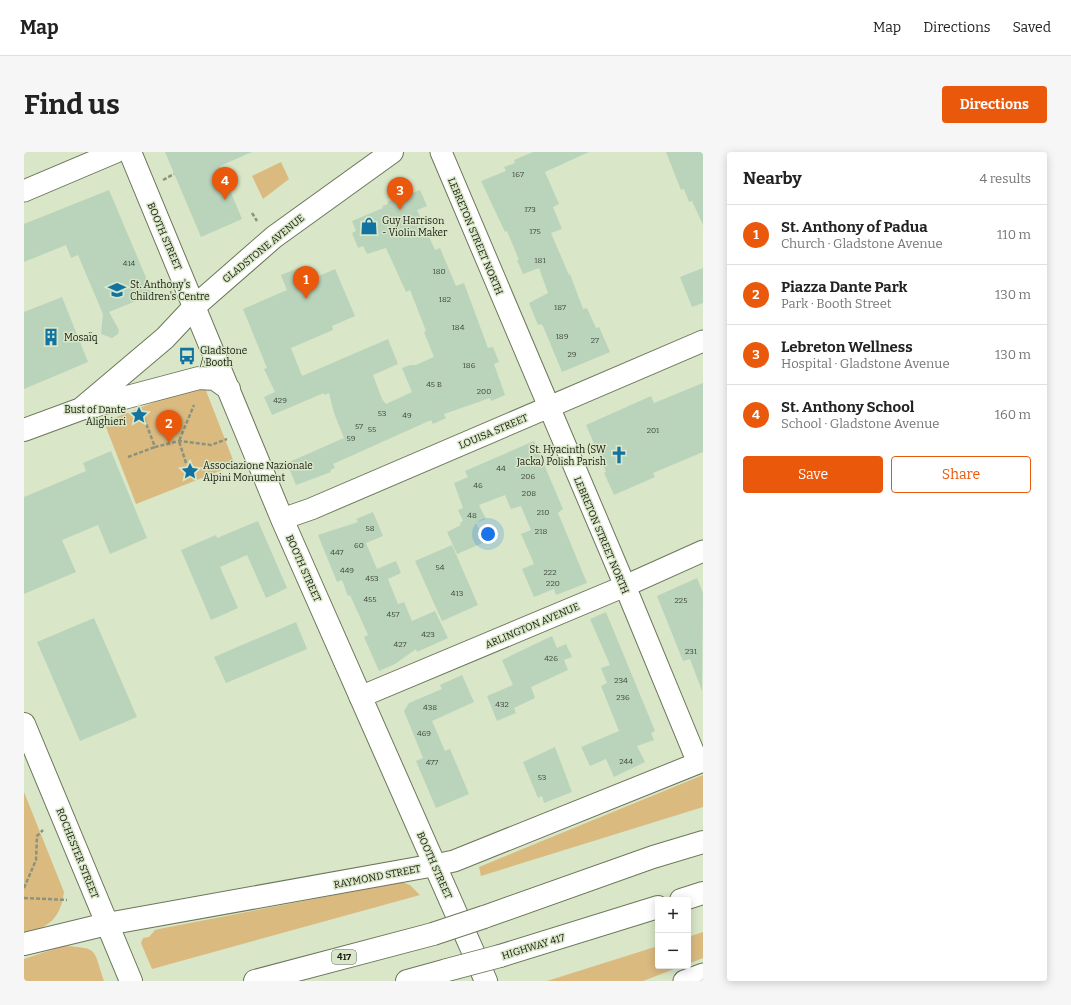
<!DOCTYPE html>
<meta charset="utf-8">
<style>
:root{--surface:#fff;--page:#f6f6f6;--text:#222;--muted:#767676;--line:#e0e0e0;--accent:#ea580c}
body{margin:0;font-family:Bitter,serif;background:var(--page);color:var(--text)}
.controls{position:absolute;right:12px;bottom:12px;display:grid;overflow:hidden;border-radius:4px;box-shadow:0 2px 10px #0003}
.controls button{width:36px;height:36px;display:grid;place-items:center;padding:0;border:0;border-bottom:1px solid var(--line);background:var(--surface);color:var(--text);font:20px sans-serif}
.you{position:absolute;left:464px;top:382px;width:14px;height:14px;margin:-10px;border:3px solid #fff;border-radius:50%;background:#1a73e8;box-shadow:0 0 0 6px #1a73e833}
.badge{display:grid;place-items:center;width:26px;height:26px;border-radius:50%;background:var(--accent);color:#fff;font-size:13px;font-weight:700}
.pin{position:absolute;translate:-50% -33px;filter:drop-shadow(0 1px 2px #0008)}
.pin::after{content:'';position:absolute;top:21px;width:14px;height:12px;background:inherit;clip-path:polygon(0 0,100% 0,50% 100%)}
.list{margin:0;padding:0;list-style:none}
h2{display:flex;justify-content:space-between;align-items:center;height:52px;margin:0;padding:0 16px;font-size:17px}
h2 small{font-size:13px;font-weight:400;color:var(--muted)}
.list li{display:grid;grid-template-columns:26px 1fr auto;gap:12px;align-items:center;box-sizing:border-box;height:60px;padding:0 16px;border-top:1px solid var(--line)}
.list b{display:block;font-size:15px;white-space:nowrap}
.list p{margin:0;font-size:13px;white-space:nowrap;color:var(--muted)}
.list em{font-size:13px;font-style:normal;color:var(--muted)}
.actions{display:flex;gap:8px;padding:12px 16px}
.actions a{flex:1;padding:9px 0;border:1px solid var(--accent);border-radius:4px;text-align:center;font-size:14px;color:var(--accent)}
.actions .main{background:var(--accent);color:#fff}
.map{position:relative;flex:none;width:679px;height:829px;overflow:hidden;border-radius:4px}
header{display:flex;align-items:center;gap:24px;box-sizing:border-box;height:56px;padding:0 20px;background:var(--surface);border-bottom:1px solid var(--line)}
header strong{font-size:19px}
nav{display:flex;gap:22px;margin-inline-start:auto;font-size:14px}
.intro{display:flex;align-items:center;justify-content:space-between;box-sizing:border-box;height:96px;padding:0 24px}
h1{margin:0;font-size:28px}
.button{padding:10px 18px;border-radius:4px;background:var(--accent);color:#fff;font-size:14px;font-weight:700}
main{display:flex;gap:24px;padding:0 24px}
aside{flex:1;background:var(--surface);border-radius:4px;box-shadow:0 2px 10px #0003}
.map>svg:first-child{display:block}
.green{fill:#dbba80}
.building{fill:#bad4bc}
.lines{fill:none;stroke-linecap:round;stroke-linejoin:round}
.street-casing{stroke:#6c775b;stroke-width:23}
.secondary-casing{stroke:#6c775b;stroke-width:24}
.highway-casing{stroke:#6c775b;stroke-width:24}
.path{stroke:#8a937d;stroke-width:2.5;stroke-dasharray:4 2;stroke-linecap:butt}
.street{stroke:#fff;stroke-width:21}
.secondary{stroke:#fff;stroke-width:22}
.highway{stroke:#fff;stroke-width:22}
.highway-bridge-casing{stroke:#6c775b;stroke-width:24;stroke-linecap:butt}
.highway-bridge{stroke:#fff;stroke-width:22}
.labels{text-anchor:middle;stroke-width:3;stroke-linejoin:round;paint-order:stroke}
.number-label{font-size:8px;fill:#3f483a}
.shield{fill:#d9e6c7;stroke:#505746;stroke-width:1}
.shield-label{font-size:9px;font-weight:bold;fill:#161a0f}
.poi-label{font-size:10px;fill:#161a0f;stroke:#d9e6c7;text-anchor:start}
.street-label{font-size:10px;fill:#161a0f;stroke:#d9e6c7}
</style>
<header>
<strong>Map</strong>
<nav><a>Map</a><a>Directions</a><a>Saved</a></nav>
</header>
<div class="intro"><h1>Find us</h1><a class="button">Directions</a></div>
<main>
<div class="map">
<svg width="679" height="829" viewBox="0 0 679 829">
<rect width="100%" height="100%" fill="#d9e6c7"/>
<path class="green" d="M257 10 265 27 239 47 228 24Z
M179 231 211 313 112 352 80 270Z
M679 623V655L457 724 455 715Z
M0 640 40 740C36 768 25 774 0 783Z
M378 730 386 733 396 743 128 817 117 791 119 786 125 785 131 778 140 776Z
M679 780V806L664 812V785Z
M39 794C75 796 69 796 80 829H0V807Z
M634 794V814H658L619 829H523Z"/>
<path class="building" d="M141 0H228L196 14 218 67 177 85Z
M509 0H565L521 20 535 52 529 55 538 77 527 81 545 123 546 122 559 157 563 156 572 176 575 175 586 200 538 220 519 174 517 172 514 173 505 151 524 141 515 116 499 122 493 108H495L483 79 481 80 457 29 482 19 480 15 491 11 490 8Z
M642 0H679V73L668 49 665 50 660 37 657 38Z
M85 38 129 142 85 160 95 178 94 182 88 186 77 182 79 162 54 103 47 106 42 93 0 110V72Z
M396 38 403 54 393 58 411 98 416 96 432 134 440 131 464 196 469 195 475 210 470 212 481 243 467 249 466 246 420 262 422 266 409 272 407 268 309 312 311 316 306 318 307 320 272 333 263 311 320 286 310 261 305 241 300 243V241L248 263 240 245 251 240 240 217 243 216 219 157 263 138 257 123 282 113 288 127 311 117 331 164 308 174 309 178 267 196 278 224 364 187 374 212 349 223 358 247 362 252 388 240 378 216 386 213H392L410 205 400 180 402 179 386 138 382 140 362 96 343 102 339 94 334 96 328 81 332 79 328 69 359 56 358 54 364 52 363 50Z
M679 116V151L668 155 656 125Z
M38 145 64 210 0 237V160Z
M679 231V300L629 321 631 325 590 343 580 321 582 320 562 273 627 244 630 251Z
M510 289 539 357 534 361 563 431 532 443 530 437 510 445 498 417 510 412 497 382 507 378 497 354 487 357 481 343 455 353 462 367 452 371 461 390 433 402 423 380 437 373 436 371 439 369 434 358 439 356 430 331 444 325 441 319Z
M87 299 123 386 86 402 74 373 38 388 52 420 0 442V345L62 319 59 311Z
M349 360 359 384 342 391 353 417 372 409 377 421 364 427 374 452 380 450 388 469 411 459 424 486 393 500 392 497 371 512 355 519 340 485 344 483 326 443 324 444 318 428 313 430 294 383 334 370 332 367Z
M234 369 263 436 242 446 223 403 196 415 214 456 187 468 157 398 192 383 193 386Z
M428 393 454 453 418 469 391 409Z
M673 426 679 441 678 539 666 507 659 509 633 444Z
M582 460 631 579 627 581 630 588 613 594 621 610 590 625 582 607 566 614 557 595 595 579 577 534 583 531 577 516 586 513 566 467Z
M70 466 113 565 56 589 13 490Z
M272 470 283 497 202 531 190 505Z
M528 484 533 496 542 492 548 505 540 508 544 518 507 535 511 546 490 556 492 561 473 569 463 544 489 533 478 508Z
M438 523 450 550 408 569 421 599 426 597 445 642 412 656 392 609 399 606 380 559 385 551 418 537 416 533Z
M531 595 548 640 520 651 518 644 514 646 499 610Z"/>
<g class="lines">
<g class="street-casing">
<path id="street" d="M417 0 601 434 674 611
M0 39 92 0
M258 367 287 357 679 189
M336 545 601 434 679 399
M411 713 430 709 679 609
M660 829 679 822"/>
</g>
<g class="secondary-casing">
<path id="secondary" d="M106 0 258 367 462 829
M62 256 175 226 191 227 205 237
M0 278 57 257 141 186 171 154 250 85 368 0
M0 572 107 829
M83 772 411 713"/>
</g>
<g class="highway-casing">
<path id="highway" d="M657 748 679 741
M460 765 629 705 679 690
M0 792 83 772
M476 804 634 755
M231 829 409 782
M383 829 423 818"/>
</g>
<path class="path" d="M139 28 150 22
M228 61 233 69
M118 261 131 295 155 289 187 293 203 287
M104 305 131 295
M162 311 155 289 170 253
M0 736 12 708 13 684 19 678
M0 746 43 748"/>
<use href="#street" class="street"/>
<use href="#secondary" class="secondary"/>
<use href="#highway" class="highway"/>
<g class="highway-bridge-casing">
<path id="highway-bridge" d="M409 782 460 765
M423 818 476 804"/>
</g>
<use href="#highway-bridge" class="highway-bridge"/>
</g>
<defs>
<g id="shop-bare" transform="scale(1.38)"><path d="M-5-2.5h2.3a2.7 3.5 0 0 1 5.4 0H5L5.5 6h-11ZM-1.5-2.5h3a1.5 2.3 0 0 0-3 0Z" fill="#1273a1" stroke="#d9e6c7" stroke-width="2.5" paint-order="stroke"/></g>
<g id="school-bare" transform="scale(1.38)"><path d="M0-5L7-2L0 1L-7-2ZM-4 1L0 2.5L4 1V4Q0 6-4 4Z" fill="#1273a1" stroke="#d9e6c7" stroke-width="2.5" paint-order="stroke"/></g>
<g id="building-bare" transform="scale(1.38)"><path d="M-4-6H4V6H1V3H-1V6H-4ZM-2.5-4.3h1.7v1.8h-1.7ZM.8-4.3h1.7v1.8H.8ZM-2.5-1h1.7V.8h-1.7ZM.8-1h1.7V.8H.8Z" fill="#1273a1" stroke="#d9e6c7" stroke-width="2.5" paint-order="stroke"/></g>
<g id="bus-bare" transform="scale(1.38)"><path d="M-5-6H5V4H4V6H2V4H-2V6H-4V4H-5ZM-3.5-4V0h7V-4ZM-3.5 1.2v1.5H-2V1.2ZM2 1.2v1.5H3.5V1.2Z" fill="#1273a1" stroke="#d9e6c7" stroke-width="2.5" paint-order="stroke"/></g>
<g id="sight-bare" transform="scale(1.38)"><path d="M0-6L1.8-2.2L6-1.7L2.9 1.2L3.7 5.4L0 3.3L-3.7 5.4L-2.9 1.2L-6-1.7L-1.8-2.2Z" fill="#1273a1" stroke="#d9e6c7" stroke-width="2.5" paint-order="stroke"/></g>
<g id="church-bare" transform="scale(1.38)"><path d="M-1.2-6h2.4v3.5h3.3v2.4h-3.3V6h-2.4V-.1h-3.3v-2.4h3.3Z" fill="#1273a1" stroke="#d9e6c7" stroke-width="2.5" paint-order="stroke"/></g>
</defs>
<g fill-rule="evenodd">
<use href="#shop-bare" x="345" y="74"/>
<use href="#school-bare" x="93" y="138"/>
<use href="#building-bare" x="27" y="185"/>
<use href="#bus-bare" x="163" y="204"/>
<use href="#sight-bare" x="115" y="263"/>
<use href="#church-bare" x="595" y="303"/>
<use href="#sight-bare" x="166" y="319"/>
</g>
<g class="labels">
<g class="number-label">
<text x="494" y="25">167</text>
<text x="506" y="60">173</text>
<text x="511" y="82">175</text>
<text x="516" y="111">181</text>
<text x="105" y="114">414</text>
<text x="415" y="122">180</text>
<text x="421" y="150">182</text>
<text x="536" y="158">187</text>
<text x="434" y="178">184</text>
<text x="538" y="187">189</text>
<text x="571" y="191">27</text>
<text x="548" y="205">29</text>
<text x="445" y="216">186</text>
<text x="410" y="235">45 B</text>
<text x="460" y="242">200</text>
<text x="256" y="251">429</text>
<text x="358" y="264">53</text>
<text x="383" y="266">49</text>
<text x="335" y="277">57</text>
<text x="348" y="280">55</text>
<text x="629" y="281">201</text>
<text x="327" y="289">59</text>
<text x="477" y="319">44</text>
<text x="504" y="327">206</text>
<text x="454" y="336">46</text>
<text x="505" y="344">208</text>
<text x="519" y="363">210</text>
<text x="448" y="366">48</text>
<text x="346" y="379">58</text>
<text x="517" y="382">218</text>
<text x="335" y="396">60</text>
<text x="313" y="403">447</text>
<text x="416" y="418">54</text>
<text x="323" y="421">449</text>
<text x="526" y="423">222</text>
<text x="348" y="429">453</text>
<text x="529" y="434">220</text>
<text x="433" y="444">413</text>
<text x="346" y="450">455</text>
<text x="657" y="451">225</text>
<text x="369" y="465">457</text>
<text x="404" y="485">423</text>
<text x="376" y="495">427</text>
<text x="667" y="502">231</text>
<text x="527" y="509">426</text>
<text x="597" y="531">234</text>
<text x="599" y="548">236</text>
<text x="478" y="555">432</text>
<text x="406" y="558">438</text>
<text x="400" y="584">469</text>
<text x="602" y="612">244</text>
<text x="408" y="613">477</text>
<text x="518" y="628">53</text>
</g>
<rect class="shield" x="308" y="798" width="24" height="14" rx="3"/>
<g class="shield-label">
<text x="320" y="808">417</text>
</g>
<g class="poi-label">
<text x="358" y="72">Guy Harrison<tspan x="358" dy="12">- Violin Maker</tspan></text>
<text x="106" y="136">St. Anthony's<tspan x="106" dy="12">Children's Centre</tspan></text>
<text x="40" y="189">Mosaïq</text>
<text x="176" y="202">Gladstone<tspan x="176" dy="12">/ Booth</tspan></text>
<text x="102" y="261" text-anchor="end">Bust of Dante<tspan x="102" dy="12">Alighieri</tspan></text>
<text x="582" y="301" text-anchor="end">St. Hyacinth (SW<tspan x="582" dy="12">Jacka) Polish Parish</tspan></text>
<text x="179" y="317">Associazione Nazionale<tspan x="179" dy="12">Alpini Monument</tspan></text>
</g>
<g class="street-label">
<text transform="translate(141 84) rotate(67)" y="4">BOOTH STREET</text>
<text transform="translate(452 84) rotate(67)" y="4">LEBRETON STREET NORTH</text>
<text transform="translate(239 96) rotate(-39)" y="4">GLADSTONE AVENUE</text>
<text transform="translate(469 279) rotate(-23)" y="4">LOUISA STREET</text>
<text transform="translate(578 383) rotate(67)" y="4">LEBRETON STREET NORTH</text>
<text transform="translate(280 416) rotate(66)" y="4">BOOTH STREET</text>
<text transform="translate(508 473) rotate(-23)" y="4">ARLINGTON AVENUE</text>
<text transform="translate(54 701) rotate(68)" y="4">ROCHESTER STREET</text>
<text transform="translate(411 713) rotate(66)" y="4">BOOTH STREET</text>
<text transform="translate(353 724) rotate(-11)" y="4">RAYMOND STREET</text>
<text transform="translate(509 794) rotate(-17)" y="4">HIGHWAY 417</text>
</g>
</g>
</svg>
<div class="controls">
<button>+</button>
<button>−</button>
</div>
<div class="you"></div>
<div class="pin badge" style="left:282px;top:147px">1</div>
<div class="pin badge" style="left:145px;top:291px">2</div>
<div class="pin badge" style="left:376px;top:58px">3</div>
<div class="pin badge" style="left:201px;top:48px">4</div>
</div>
<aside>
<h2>Nearby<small>4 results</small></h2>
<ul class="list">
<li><span class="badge">1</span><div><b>St. Anthony of Padua</b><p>Church · Gladstone Avenue</p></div><em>110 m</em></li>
<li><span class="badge">2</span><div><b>Piazza Dante Park</b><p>Park · Booth Street</p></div><em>130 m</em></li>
<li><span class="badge">3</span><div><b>Lebreton Wellness</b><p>Hospital · Gladstone Avenue</p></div><em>130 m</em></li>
<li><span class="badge">4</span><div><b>St. Anthony School</b><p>School · Gladstone Avenue</p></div><em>160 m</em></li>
</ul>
<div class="actions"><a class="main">Save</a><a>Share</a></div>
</aside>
</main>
